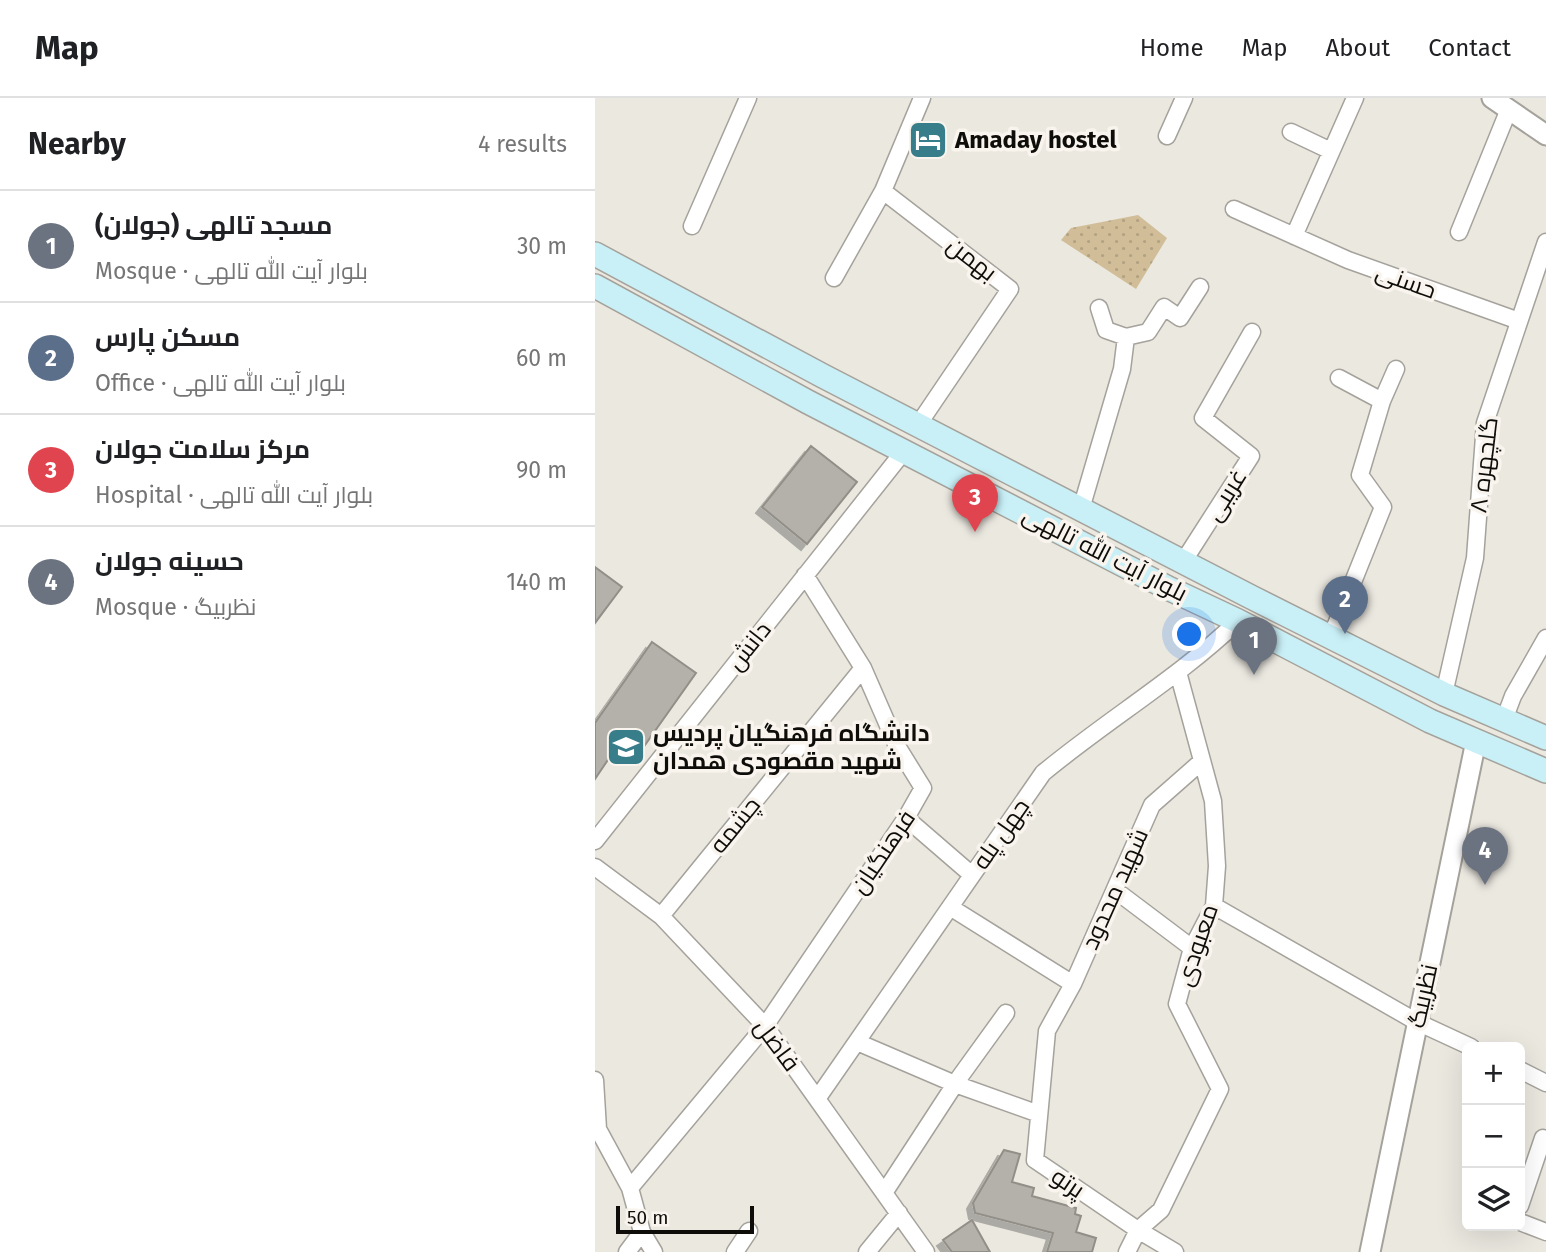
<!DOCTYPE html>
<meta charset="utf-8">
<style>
:root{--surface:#fff;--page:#f2f2f2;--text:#202124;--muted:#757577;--line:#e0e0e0;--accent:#387d8a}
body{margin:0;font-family:"Fira Sans",Cairo,sans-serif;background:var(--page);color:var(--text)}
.controls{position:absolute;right:21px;bottom:21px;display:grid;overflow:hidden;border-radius:10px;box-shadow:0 7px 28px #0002}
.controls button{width:63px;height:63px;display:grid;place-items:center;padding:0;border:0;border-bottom:2px solid var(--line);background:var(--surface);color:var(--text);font:35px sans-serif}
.scale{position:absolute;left:21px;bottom:18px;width:138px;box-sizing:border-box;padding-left:7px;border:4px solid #0e0d0a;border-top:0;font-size:19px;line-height:24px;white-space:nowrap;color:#0e0d0a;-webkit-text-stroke:5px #f9f5ee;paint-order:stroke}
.you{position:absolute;left:595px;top:537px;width:24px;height:24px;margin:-18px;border:5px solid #fff;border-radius:50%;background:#1a73e8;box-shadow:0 0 0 10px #1a73e833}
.badge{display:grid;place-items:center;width:46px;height:46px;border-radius:50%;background:var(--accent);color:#fff;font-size:23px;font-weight:700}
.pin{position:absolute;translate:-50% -58px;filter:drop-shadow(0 2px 4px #0008)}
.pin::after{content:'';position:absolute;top:37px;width:24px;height:21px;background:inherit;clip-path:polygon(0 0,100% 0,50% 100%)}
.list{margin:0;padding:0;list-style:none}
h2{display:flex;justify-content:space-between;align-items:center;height:91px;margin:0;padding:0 28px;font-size:30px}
h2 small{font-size:23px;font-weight:400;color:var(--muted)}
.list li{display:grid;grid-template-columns:46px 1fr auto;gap:21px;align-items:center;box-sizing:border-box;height:112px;padding:0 28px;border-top:2px solid var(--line)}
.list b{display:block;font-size:26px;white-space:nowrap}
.list p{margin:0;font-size:23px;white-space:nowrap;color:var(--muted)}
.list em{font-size:23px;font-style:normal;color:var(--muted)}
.icon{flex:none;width:38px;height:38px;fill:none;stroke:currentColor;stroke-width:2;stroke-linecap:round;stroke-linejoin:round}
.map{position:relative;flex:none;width:951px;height:1154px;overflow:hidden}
header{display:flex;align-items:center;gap:42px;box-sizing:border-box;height:98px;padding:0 35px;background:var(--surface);border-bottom:2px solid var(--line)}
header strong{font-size:33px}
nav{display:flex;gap:38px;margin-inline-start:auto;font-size:24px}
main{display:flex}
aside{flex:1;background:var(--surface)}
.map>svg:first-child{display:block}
.grass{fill:url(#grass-dots)}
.building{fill:#b4b1aa;stroke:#928f88;stroke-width:2;filter:url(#shadow)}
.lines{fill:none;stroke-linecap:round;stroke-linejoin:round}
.minor-casing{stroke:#a5a29b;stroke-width:19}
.tertiary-casing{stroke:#a5a29b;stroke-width:23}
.secondary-casing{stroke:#a5a29b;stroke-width:26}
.minor{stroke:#fff;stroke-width:16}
.tertiary{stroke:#fff;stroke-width:19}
.secondary{stroke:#caf0f7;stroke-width:23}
.labels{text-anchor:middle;stroke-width:7;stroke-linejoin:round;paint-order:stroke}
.poi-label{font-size:24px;font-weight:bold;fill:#0e0d0a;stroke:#f9f5ee;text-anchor:start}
.street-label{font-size:24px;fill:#0e0d0a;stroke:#f9f5ee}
</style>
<header>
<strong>Map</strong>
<nav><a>Home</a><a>Map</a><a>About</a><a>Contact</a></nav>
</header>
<main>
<aside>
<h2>Nearby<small>4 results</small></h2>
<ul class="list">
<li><span class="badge" style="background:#6b7280">1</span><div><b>مسجد تالهی (جولان)</b><p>Mosque · بلوار آیت الله تالهی</p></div><em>30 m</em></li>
<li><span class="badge" style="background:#5c6f8a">2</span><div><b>مسکن پارس</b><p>Office · بلوار آیت الله تالهی</p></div><em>60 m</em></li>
<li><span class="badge" style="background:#e0444e">3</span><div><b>مرکز سلامت جولان</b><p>Hospital · بلوار آیت الله تالهی</p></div><em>90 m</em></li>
<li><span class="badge" style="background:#6b7280">4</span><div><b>حسینه جولان</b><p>Mosque · نظربیگ</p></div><em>140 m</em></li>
</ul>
</aside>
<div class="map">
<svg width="951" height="1154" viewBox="0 0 951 1154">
<defs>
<pattern id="grass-dots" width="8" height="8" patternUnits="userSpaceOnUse" patternTransform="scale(1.75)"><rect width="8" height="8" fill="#d1be98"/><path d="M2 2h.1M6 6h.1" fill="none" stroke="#b2a282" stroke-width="1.8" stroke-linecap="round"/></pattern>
<filter id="shadow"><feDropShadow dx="-6" dy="6" stdDeviation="0" flood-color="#0004"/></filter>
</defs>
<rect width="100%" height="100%" fill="#ebe8e0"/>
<path class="grass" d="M543 117 572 140 541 191 466 142 476 130Z"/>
<path class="building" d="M216 348 262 384 212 446 167 409Z
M0 469 27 489 0 525Z
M57 544 101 575 45 654 27 641 0 681V625Z
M409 1052 425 1056 417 1084 439 1090 437 1098 481 1110 480 1116 486 1118 481 1134 501 1140 497 1154H452L458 1135 380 1115 378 1105Z
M377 1122 395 1154H357L348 1142Z"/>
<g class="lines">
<g class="minor-casing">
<path id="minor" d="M696 34 736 53
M572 38 589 0
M288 93 415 191 323 327
M639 111 753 162 924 223
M97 128 153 0
M864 134 914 11
M699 138 760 0
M239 180 288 93 327 0
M531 239 553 234 569 209 585 220 605 189
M787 303 801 271
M486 411 527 271 531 239 511 232 504 210
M588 464 656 358 608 320 657 234
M736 539 788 409 765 377 787 303 744 280
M849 596 880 460 890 325 951 144
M909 622 918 598 951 540
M311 720 377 777
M0 743 309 353
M0 769 66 818 170 928 331 1154
M520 792 597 850
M619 808 822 924 876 949
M355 809 478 886
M66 818 268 570
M262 944 360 986 444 1016
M925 972 951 985
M0 982 3 1031 35 1090 47 1134 59 1154
M222 1001 448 675C512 622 583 580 643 523
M35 1090 170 928 311 720 328 690 302 648 268 570 210 477
M289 1095 364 980 411 915
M925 1108 948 1040
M925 1124 951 1134
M32 1154 47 1134
M140 1154 154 1133
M272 1154 304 1115
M532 1154 543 1132 566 1112 625 991 582 906 597 850 619 808 622 768 618 703 583 574
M580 1154 543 1132 440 1062 452 933 478 886 557 707 607 663"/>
</g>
<g class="tertiary-casing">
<path id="tertiary" d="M897 0 951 37
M775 1154 881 643"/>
</g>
<g class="secondary-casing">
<path id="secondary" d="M0 156 228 278 656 499 849 596 951 640
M0 188 213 304 575 491 643 523 835 623 951 673"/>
</g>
<use href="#minor" class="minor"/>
<use href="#tertiary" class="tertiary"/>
<use href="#secondary" class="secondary"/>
</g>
<defs>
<g id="hotel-square" transform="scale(2.0125)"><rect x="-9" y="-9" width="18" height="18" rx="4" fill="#387d8a" stroke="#f9f5ee"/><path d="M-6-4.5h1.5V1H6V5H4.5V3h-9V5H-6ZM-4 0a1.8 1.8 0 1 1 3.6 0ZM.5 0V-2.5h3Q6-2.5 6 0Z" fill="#fff"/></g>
<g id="university-square" transform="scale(2.0125)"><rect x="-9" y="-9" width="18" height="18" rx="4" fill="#387d8a" stroke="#f9f5ee"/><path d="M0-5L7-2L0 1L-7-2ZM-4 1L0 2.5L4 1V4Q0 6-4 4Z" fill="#fff"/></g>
</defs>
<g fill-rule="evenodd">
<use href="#hotel-square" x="333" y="42"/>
<use href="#university-square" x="31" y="649"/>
</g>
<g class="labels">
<g class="poi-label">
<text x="360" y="50">Amaday hostel</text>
<text x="58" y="643">دانشگاه فرهنگیان پردیس<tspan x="58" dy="28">شهید مقصودی همدان</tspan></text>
</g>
<g class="street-label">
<text transform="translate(377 161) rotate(38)" y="8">بهمن</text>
<text transform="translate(811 183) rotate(20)" y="8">حسنی</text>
<text transform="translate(889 367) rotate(-83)" y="8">گلچهره ۸</text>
<text transform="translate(631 397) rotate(-58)" y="8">غریبی</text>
<text transform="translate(510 456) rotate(27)" y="8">بلوار آیت الله تالهی</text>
<text transform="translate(154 548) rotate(-52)" y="8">دانش</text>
<text transform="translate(140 727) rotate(-51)" y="8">چشمه</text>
<text transform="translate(406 736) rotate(-55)" y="8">چهل پله</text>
<text transform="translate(288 754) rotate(-56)" y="8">فرهنگیان</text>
<text transform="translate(520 791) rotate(-66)" y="8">شهید محدود</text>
<text transform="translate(602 847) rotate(-71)" y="8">معبودی</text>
<text transform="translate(828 898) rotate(-78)" y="8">نظربیگ</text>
<text transform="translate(182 947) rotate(53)" y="8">فاضل</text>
<text transform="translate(473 1085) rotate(34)" y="8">پرتو</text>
</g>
</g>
</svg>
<div class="controls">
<button>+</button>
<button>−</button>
<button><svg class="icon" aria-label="layers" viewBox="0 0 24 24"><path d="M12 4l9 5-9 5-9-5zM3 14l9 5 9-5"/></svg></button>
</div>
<div class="scale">50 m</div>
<div class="you"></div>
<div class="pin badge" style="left:659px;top:577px;background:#6b7280">1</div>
<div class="pin badge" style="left:750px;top:536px;background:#5c6f8a">2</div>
<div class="pin badge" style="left:380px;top:434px;background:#e0444e">3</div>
<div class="pin badge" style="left:890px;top:787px;background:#6b7280">4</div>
</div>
</main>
